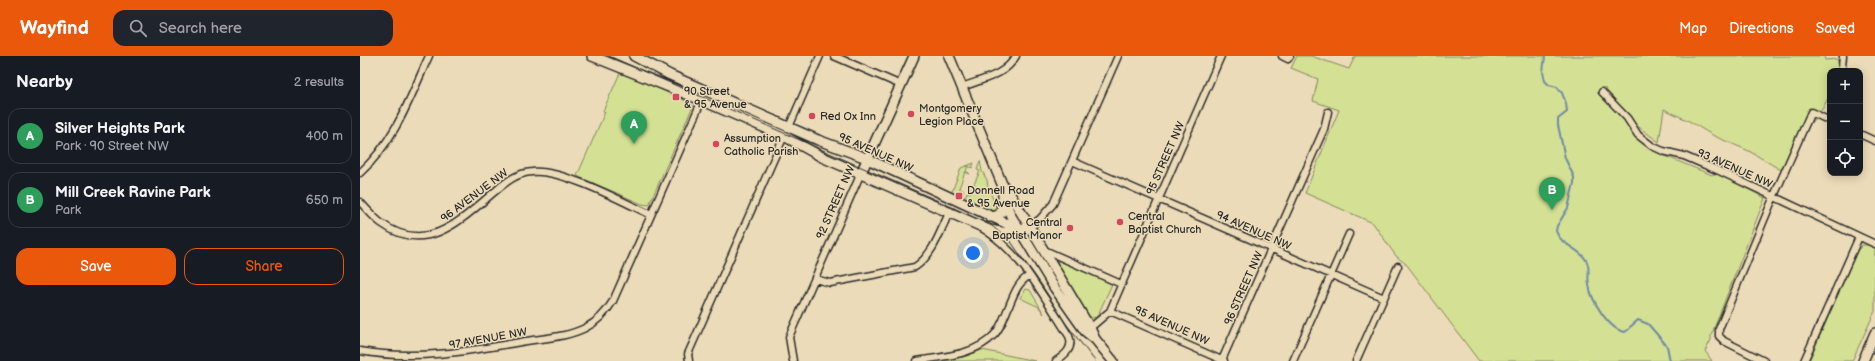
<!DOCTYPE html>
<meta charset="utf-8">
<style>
:root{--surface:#171b24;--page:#20242c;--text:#f1f3f6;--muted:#9ea1a6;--line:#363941;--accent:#ea580c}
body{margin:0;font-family:"Balsamiq Sans",sans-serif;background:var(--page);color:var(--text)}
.controls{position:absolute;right:12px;top:12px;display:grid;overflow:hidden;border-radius:8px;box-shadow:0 2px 10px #0003}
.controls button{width:36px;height:36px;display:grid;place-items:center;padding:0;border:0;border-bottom:1px solid var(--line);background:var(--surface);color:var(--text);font:20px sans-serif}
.you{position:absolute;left:613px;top:197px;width:14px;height:14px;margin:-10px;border:3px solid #fff;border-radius:50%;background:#1a73e8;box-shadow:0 0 0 6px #1a73e833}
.badge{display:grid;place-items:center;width:26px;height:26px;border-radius:50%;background:var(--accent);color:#fff;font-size:13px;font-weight:700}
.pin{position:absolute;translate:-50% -33px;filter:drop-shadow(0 1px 2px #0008)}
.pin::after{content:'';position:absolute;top:21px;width:14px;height:12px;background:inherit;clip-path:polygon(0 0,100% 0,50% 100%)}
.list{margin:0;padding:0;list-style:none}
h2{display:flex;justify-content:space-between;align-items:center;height:52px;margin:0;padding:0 16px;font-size:17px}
h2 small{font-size:13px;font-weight:400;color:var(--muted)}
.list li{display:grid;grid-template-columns:26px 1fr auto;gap:12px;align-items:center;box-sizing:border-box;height:56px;margin:0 8px 8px;padding:0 8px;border:1px solid var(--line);border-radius:12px}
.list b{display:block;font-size:15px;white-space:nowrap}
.list p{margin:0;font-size:13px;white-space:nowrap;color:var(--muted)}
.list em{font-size:13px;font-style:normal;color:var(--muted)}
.actions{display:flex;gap:8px;padding:12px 16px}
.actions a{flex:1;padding:9px 0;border:1px solid var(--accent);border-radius:12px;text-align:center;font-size:14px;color:var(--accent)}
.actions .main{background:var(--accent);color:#fff}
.icon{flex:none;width:22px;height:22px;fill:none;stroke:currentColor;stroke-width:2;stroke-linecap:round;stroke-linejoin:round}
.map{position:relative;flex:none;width:1515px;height:305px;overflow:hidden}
header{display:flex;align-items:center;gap:24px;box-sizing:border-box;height:56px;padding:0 20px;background:var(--accent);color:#fff}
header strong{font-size:19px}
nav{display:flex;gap:22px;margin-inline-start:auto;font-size:14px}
.search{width:280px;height:36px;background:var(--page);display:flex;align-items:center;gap:10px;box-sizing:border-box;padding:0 14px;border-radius:12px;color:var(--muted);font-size:15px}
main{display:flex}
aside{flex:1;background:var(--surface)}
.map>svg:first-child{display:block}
.green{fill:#d4e093;stroke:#80865f}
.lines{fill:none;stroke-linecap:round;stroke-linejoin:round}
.stream{stroke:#708aa6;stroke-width:2}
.street-casing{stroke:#2b2b2b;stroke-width:9}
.secondary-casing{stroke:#2b2b2b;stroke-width:12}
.street{stroke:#ecdbb8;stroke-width:6}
.secondary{stroke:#ecdbb8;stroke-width:9}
.tram{stroke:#2b2b2b;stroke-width:1}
.poi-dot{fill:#d1495b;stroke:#ecdbb8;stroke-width:1.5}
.labels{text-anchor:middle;stroke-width:3;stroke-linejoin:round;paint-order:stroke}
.poi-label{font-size:11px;fill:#2b2b2b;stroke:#ecdbb8;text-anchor:start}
.street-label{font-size:11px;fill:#2b2b2b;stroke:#ecdbb8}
</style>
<header>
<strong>Wayfind</strong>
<div class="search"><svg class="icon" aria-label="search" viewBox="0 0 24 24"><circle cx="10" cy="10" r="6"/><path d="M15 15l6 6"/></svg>Search here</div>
<nav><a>Map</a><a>Directions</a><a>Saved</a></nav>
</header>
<main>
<aside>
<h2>Nearby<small>2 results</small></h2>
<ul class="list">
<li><span class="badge" style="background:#2e9e5b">A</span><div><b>Silver Heights Park</b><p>Park · 90 Street NW</p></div><em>400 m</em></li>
<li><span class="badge" style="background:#2e9e5b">B</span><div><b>Mill Creek Ravine Park</b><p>Park</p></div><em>650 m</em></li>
</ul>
<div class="actions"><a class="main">Save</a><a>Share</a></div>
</aside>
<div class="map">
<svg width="1515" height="305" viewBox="0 0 1515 305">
<rect width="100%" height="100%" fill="#ecdbb8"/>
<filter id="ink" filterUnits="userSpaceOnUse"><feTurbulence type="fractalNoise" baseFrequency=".025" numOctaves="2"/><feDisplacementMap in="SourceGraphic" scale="8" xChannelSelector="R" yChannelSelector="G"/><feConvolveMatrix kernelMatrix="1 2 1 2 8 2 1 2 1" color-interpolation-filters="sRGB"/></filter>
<g filter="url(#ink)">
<path class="green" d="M937 0H951L989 13 995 0H1464L1465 4 1477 3 1481 15H1470V38L1463 52 1450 68 1433 99 1421 114 1389 95 1354 80 1329 65 1304 53 1299 86 1268 63 1278 79 1303 95 1300 98 1352 119 1356 117 1405 142 1351 280V284L1345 295 1352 305H1119L1047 209 1036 200 1013 167 945 137 979 54 953 45 958 23 931 12Z
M260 17C284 25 307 37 331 47L333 50 289 149 282 148 217 120 245 56 243 55Z
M620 105 622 115 627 124 628 131 637 153V155L634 156 605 141 607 136 610 137 620 115 617 114Z
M614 107 612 112 608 110 606 115 610 118 605 116 599 132 604 135 602 140 591 138 601 112Z
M1502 189H1507L1515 192V255L1492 305H1449L1497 195Z
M699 205 752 228 737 261 732 262 729 260 697 206Z
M666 233 670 234 684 258 679 251 660 242Z
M622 294 675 305H581L603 301Z"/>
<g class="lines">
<path class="stream" d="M1185 0 1183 16 1185 25 1189 29 1197 31 1202 37 1206 47 1207 56 1198 63V69L1205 102 1214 121V127L1208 152 1197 170 1196 175C1201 190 1218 191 1226 204 1231 212 1227 221 1229 229 1231 244 1249 274 1265 276L1269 273
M1270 271 1278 264 1288 268 1307 290 1310 305"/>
<g class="street-casing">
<path id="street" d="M474 0 541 29
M922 0 928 3 930 0
M1482 11 1483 0
M602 31C622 23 645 20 656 0
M1242 36 1267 62 1278 79 1292 90 1303 95 1324 100 1357 114 1515 188
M429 71 460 0
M1500 78 1515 85
M712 105 1024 242
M0 117C35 85 50 42 69 0
M0 146C7 153 13 161 21 167 66 200 100 165 133 137 145 127 156 117 172 116 200 112 264 146 291 159
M669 171 680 163 693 148 758 0
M625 174C663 199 685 243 709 280 714 292 705 299 696 305
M682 193 761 228
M455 223 470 227 555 211C574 198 580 175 590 155
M750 255 864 305
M730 272 750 255 861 0
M0 295C55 305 111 295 166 285 185 282 207 281 225 272 237 266 246 257 253 245L342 44
M862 304 964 73 968 56
M329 305 328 298 424 80
M433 305 429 281 501 117
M557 305C583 300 614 300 634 279 641 272 645 259 649 250 654 238 658 226 669 220
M933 305 989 178
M996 305 1038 210
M1404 305 1364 285 1359 280V273L1414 140 1451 56 1470 65
M1444 305 1499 181"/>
</g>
<g class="secondary-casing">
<path id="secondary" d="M232 0 339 43 424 80 462 101 625 172C641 178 654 178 669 171
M274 0 310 19 458 84 501 100 652 170 660 175
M589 0 642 128 650 138 730 272 735 283
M501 117 554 0
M642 128 643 141 651 160 694 231 725 275 735 283 753 305
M630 161 636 160 641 157 643 142
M1503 305 1515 277"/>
</g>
<use href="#street" class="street"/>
<use href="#secondary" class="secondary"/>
<path class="tram" d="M249 0 592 151 632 170 652 187 707 269 735 305"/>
</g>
</g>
<g class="poi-dot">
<rect x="312" y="37" width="8" height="8" rx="2"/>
<circle cx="551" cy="58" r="4"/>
<circle cx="452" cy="60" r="4"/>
<circle cx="356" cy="88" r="4"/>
<rect x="595" y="136" width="8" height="8" rx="2"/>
<circle cx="760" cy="166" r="4"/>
<circle cx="710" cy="172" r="4"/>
</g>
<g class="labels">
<g class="poi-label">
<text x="324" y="39">90 Street<tspan x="324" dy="13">&amp; 95 Avenue</tspan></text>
<text x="559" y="56">Montgomery<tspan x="559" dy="13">Legion Place</tspan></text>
<text x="460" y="64">Red Ox Inn</text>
<text x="364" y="86">Assumption<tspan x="364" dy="13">Catholic Parish</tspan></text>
<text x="607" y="138">Donnell Road<tspan x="607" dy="13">&amp; 95 Avenue</tspan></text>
<text x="768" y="164">Central<tspan x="768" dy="13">Baptist Church</tspan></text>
<text x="702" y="170" text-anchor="end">Central<tspan x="702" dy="13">Baptist Manor</tspan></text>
</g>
<g class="street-label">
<text transform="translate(516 96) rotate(24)" y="4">95 AVENUE NW</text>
<text transform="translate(805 102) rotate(-66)" y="4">95 STREET NW</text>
<text transform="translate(1375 112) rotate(24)" y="4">93 AVENUE NW</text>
<text transform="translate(114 139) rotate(-37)" y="4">96 AVENUE NW</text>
<text transform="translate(475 146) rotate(-66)" y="4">92 STREET NW</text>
<text transform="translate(894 174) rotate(24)" y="4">94 AVENUE NW</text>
<text transform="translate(883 232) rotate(-66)" y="4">96 STREET NW</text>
<text transform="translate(812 269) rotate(24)" y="4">95 AVENUE NW</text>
<text transform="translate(128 282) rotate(-10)" y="4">97 AVENUE NW</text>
</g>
</g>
</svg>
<div class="controls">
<button>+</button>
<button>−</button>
<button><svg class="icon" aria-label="locate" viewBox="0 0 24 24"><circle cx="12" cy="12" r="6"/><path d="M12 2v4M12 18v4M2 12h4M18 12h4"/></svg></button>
</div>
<div class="you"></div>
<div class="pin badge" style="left:274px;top:88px;background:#2e9e5b">A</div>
<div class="pin badge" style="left:1192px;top:154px;background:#2e9e5b">B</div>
</div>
</main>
